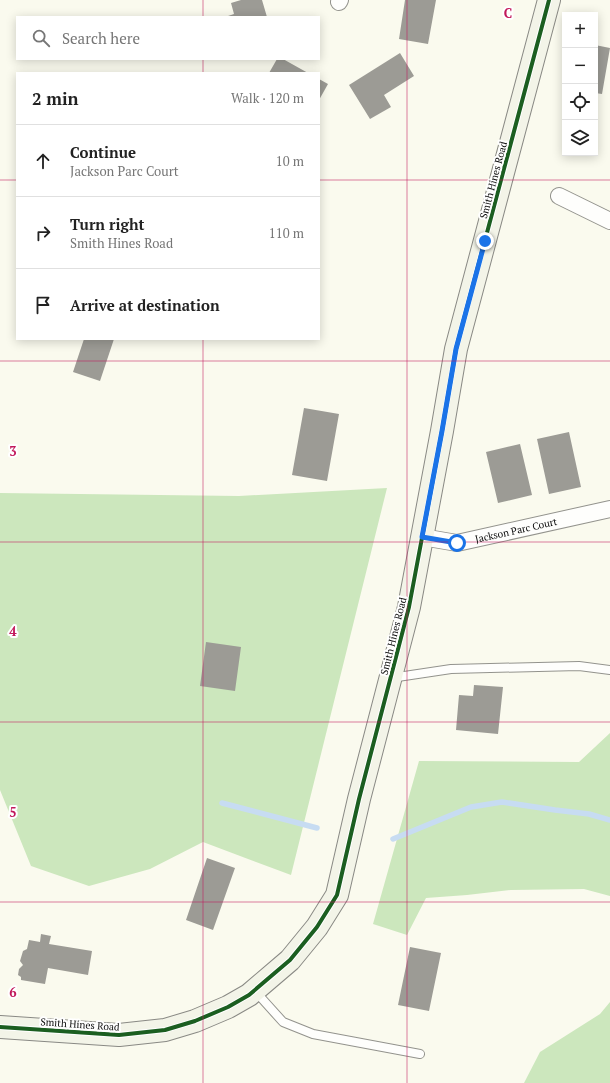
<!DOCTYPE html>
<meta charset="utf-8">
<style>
:root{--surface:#fff;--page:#f6f6f6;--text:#222;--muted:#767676;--line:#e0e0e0}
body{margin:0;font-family:"PT Serif",serif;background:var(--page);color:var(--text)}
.controls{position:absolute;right:12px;top:12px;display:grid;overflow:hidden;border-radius:0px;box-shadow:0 2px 10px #0003}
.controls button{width:36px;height:36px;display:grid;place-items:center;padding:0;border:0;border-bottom:1px solid var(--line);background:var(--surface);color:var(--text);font:20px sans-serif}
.stop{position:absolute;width:12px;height:12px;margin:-9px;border:3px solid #1a73e8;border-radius:50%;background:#fff}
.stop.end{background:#1a73e8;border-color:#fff;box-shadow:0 1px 4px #0008}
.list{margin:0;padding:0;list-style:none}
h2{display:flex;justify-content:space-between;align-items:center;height:52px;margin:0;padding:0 16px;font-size:17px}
h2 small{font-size:13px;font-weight:400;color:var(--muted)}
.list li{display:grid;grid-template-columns:26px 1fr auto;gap:12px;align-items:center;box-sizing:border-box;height:72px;padding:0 16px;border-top:1px solid var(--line)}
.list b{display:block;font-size:15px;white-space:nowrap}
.list p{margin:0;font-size:13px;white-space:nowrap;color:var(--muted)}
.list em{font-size:13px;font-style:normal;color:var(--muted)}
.icon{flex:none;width:22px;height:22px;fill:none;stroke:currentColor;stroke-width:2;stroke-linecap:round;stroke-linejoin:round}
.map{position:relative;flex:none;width:610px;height:1083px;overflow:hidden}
.search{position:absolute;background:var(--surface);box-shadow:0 2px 10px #0003;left:16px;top:16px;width:304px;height:44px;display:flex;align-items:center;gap:10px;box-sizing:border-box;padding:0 14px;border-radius:0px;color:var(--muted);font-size:15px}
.panel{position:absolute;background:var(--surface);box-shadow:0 2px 10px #0003;left:16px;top:72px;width:304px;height:268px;border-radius:0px}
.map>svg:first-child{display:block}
.forest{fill:#cce7bd}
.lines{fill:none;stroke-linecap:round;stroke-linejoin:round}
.stream{stroke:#c7dcf2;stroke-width:5.5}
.building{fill:#9c9b95}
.lane-casing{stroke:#93938d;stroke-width:10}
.street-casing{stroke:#93938d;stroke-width:18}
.secondary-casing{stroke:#898984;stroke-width:24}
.lane{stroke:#fefefc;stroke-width:8}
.street{stroke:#fefefc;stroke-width:16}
.secondary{stroke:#f3f4e8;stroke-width:22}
.cycleway-casing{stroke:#fff;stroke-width:6}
.cycleway{stroke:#1b5e20;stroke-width:4}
.route{stroke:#1a73e8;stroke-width:5}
.grid{fill:none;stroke:#c2185b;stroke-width:1;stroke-opacity:0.55}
.labels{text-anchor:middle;stroke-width:4;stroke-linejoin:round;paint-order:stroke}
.street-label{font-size:10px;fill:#0b0b0b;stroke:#fff}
.grid-label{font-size:13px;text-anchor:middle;font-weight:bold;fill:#c2185b;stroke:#fff;stroke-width:4;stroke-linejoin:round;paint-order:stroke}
</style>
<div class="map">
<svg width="610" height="1083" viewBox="0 0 610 1083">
<rect width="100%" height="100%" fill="#fafaee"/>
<path class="forest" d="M387 488 291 875 203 842 150 869 89 886 31 866 0 790V493L239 496Z
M610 733V896L584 889 511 890 467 895 426 898 407 935 373 924 419 761 579 762Z
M610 1002V1083H524L540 1052 600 1014Z"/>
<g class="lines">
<path class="stream" d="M222 803 317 828
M393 839 471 807 502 802 555 810 589 814 610 820"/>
</g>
<path class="building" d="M241 0H262L267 17H225L234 14 231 3Z
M405 0H436L428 44 399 39Z
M595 45 610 48 602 94 595 93Z
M400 53 414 76 384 95 391 107 370 119 349 85Z
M277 59H283L308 73H269Z
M319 79 328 84 319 100Z
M84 339H114L100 381 73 372Z
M304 408 339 414 327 481 292 475Z
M569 432 581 487 549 494 537 439Z
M520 444 532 495 498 503 486 452Z
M206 642 241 647 235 691 200 686Z
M474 685 503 687 498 734 456 730 459 695 473 696Z
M207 858 235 868 213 930 186 920Z
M41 934 51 936 49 944 92 951 88 975 48 968 45 984 21 980V977L18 975 19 969 23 965 20 961 23 951 27 949 29 940 40 942Z
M410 947 441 953 429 1011 398 1005Z"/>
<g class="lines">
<g class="lane-casing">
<path id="lane" d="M391 678 451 669 579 666 610 670
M255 991 283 1022 313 1034 420 1054"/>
</g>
<g class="street-casing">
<g id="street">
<path d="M339 2 340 0"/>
<path d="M559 196 610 221"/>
<path id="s1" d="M422 537 457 543 610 509"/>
</g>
</g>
<g class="secondary-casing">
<path id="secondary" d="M0 1027 119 1035 165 1030 195 1021 228 1007 249 995 290 960 317 927 337 895 359 799 409 607 442 431 456 349 549 0"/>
</g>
<use href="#lane" class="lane"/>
<use href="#street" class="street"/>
<use href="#secondary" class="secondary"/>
<g class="cycleway-casing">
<path id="cycleway" d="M0 1027 119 1035 165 1030 195 1021 228 1007 249 995 290 960 317 927 337 895 359 799 409 607 442 431 456 349 549 0"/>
</g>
<use href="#cycleway" class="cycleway"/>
</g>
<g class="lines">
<path class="route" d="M457 543 422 537 442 431 456 349 485 241"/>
</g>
<path class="grid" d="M203 0V17M407 0V1083M203 59V73M0 180H17M319 180H610M203 339V1083M0 361H610M0 542H610M0 722H610M0 902H610"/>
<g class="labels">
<g class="street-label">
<text transform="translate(493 180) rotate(-75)" y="4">Smith Hines Road</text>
<text dy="4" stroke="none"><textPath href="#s1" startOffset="96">Jackson Parc Court</textPath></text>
<text transform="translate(393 636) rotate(-76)" y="4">Smith Hines Road</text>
<text transform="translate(80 1024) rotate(4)" y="4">Smith Hines Road</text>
</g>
</g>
<g class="grid-label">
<text x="508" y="18">C</text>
<text x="13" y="456">3</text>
<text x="13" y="636">4</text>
<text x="13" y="817">5</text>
<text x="13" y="997">6</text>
</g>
</svg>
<div class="controls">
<button>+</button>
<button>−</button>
<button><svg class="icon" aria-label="locate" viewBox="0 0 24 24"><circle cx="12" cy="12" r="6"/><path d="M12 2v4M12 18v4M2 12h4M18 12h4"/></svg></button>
<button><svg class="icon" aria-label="layers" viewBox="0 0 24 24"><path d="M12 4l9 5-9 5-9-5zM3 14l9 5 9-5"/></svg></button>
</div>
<div class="stop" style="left:457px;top:543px"></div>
<div class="stop end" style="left:485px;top:241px"></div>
<div class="search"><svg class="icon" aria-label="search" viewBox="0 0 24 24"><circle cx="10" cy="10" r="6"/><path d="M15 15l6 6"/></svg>Search here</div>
<section class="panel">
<h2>2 min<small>Walk · 120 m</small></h2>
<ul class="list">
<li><svg class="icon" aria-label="ahead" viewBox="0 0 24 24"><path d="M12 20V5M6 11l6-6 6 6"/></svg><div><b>Continue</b><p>Jackson Parc Court</p></div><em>10 m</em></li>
<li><svg class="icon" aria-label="right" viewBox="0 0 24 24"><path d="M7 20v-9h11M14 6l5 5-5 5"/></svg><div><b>Turn right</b><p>Smith Hines Road</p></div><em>110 m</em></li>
<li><svg class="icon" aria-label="arrive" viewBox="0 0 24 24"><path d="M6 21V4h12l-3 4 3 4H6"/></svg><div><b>Arrive at destination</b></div></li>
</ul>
</section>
</div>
